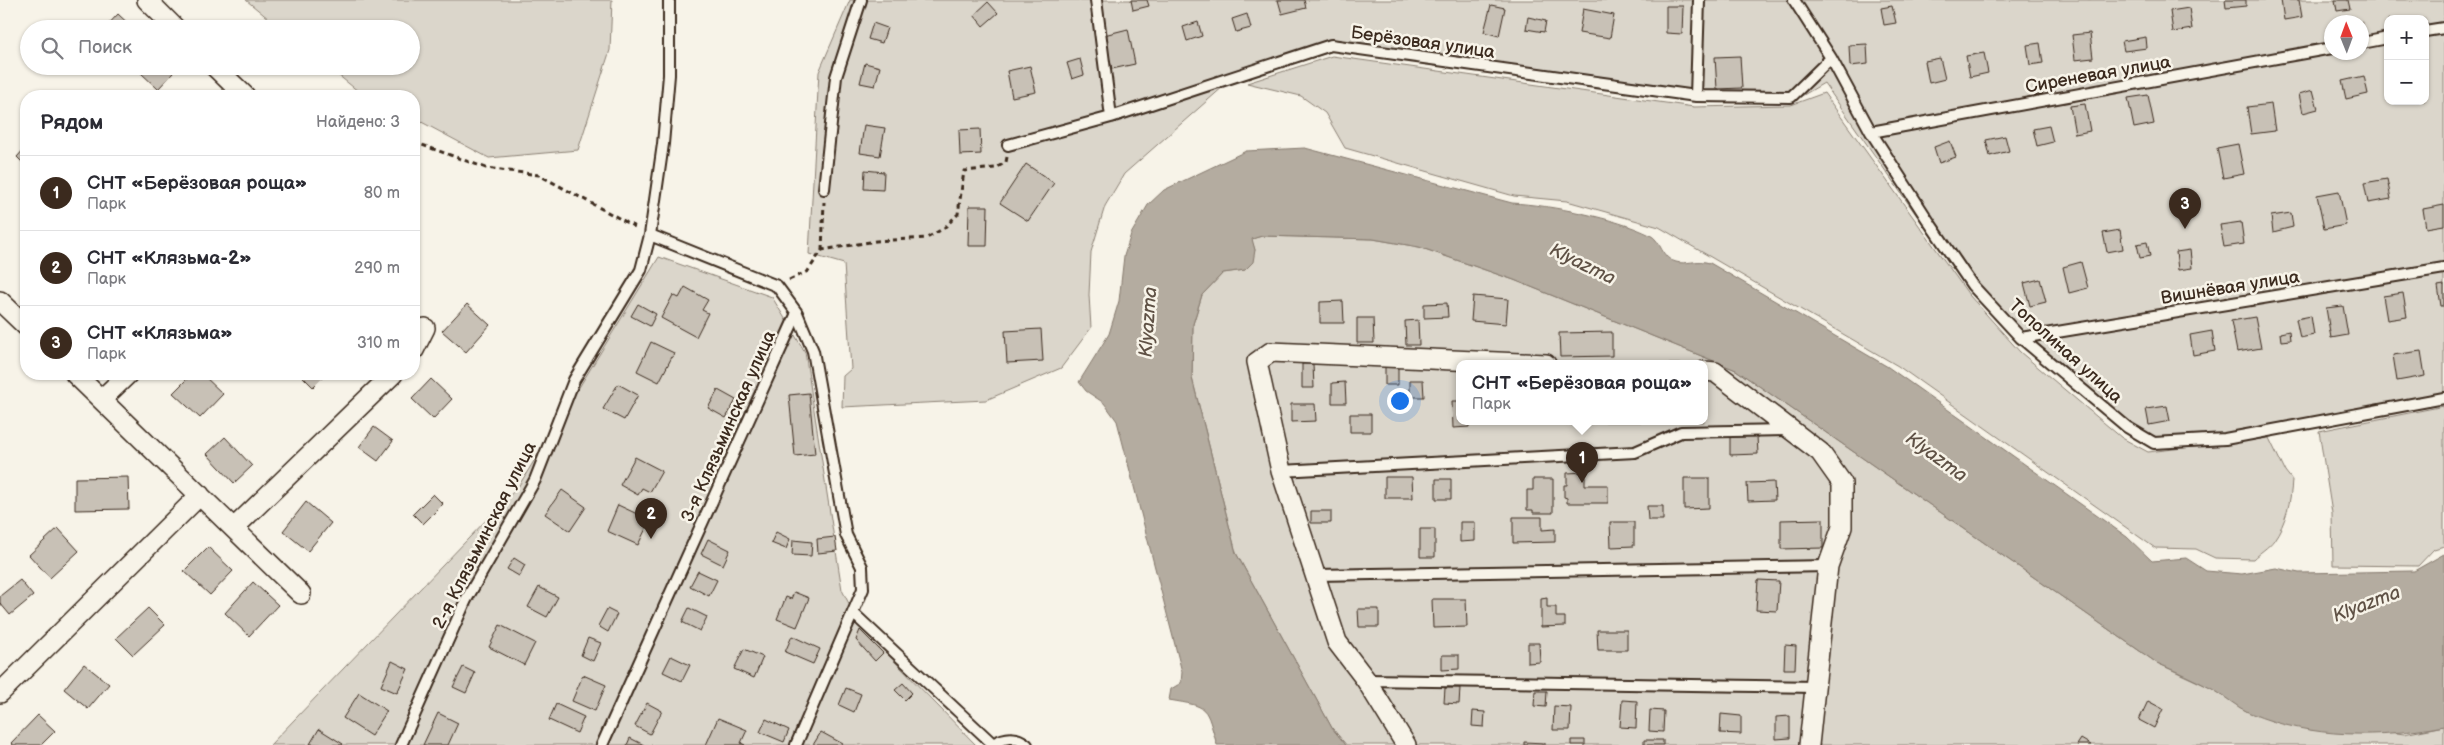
<!DOCTYPE html>
<html lang="ru">
<meta charset="utf-8">
<style>
:root{--surface:#fff;--page:#f2f2f3;--text:#2b2b33;--muted:#7c7c81;--line:#e1e1e2;--accent:#3b2a1e}
body{margin:0;font-family:"Balsamiq Sans",sans-serif;background:var(--page);color:var(--text)}
.controls{position:absolute;right:15px;top:15px;display:grid;overflow:hidden;border-radius:10px;box-shadow:0 1px 4px #0004}
.controls button{width:45px;height:45px;display:grid;place-items:center;padding:0;border:0;border-bottom:1px solid var(--line);background:var(--surface);color:var(--text);font:25px sans-serif}
.compass{position:absolute;left:2324px;top:15px;width:45px;height:45px;border-radius:50%;background:var(--surface);box-shadow:0 1px 4px #0004;rotate:359deg}
.you{position:absolute;left:1399px;top:400px;width:18px;height:18px;margin:-12px;border:4px solid #fff;border-radius:50%;background:#1a73e8;box-shadow:0 0 0 8px #1a73e833}
.badge{display:grid;place-items:center;width:32px;height:32px;border-radius:50%;background:var(--accent);color:#fff;font-size:16px;font-weight:700}
.pin{position:absolute;translate:-50% -41px;filter:drop-shadow(0 1px 2px #0008)}
.pin::after{content:'';position:absolute;top:26px;width:18px;height:15px;background:inherit;clip-path:polygon(0 0,100% 0,50% 100%)}
.popup{position:absolute;left:1456px;top:360px;width:252px;height:65px;box-sizing:border-box;display:grid;place-content:center;border-radius:10px;background:var(--surface);filter:drop-shadow(0 1px 4px #0005);font-size:16px;white-space:nowrap;color:var(--muted)}
.popup b{font-size:19px;color:var(--text)}
.popup::after{content:'';position:absolute;left:50%;top:100%;margin-left:-10px;border:10px solid transparent;border-top-color:var(--surface)}
.list{margin:0;padding:0;list-style:none}
h2{display:flex;justify-content:space-between;align-items:center;height:65px;margin:0;padding:0 20px;font-size:21px}
h2 small{font-size:16px;font-weight:400;color:var(--muted)}
.list li{display:grid;grid-template-columns:32px 1fr auto;gap:15px;align-items:center;box-sizing:border-box;height:75px;padding:0 20px;border-top:1px solid var(--line)}
.list b{display:block;font-size:19px;white-space:nowrap}
.list p{margin:0;font-size:16px;white-space:nowrap;color:var(--muted)}
.list em{font-size:16px;font-style:normal;color:var(--muted)}
.icon{flex:none;width:28px;height:28px;fill:none;stroke:currentColor;stroke-width:2;stroke-linecap:round;stroke-linejoin:round}
.map{position:relative;flex:none;width:2444px;height:745px;overflow:hidden}
.search{position:absolute;background:var(--surface);box-shadow:0 1px 4px #0004;left:20px;top:20px;width:400px;height:55px;display:flex;align-items:center;gap:12px;box-sizing:border-box;padding:0 18px;border-radius:28px;color:var(--muted);font-size:19px}
.panel{position:absolute;background:var(--surface);box-shadow:0 1px 4px #0004;left:20px;top:90px;width:400px;height:290px;border-radius:20px}
.map>svg:first-child{display:block}
.green{fill:#dbd6cb;stroke:#8b8074;fill-rule:evenodd}
.water{fill:#b4aca0;stroke:#84786c}
.building{fill:#c8c1b6;stroke:#3b2a1e}
.lines{fill:none;stroke-linecap:round;stroke-linejoin:round}
.service-casing{stroke:#3b2a1e;stroke-width:14}
.minor-casing{stroke:#3b2a1e;stroke-width:22}
.path{stroke:#3b2a1e;stroke-width:3;stroke-dasharray:5 4;stroke-linecap:butt}
.service{stroke:#f7f3e8;stroke-width:10}
.minor{stroke:#f7f3e8;stroke-width:19}
.labels{text-anchor:middle;stroke-width:5;stroke-linejoin:round;paint-order:stroke}
.street-label{font-size:18px;fill:#3b2a1e;stroke:#f7f3e8}
.water-label{font-size:19px;font-style:italic;fill:#5f5145;stroke:#f7f3e8}
</style>
<div class="map">
<svg width="2444" height="745" viewBox="0 0 2444 745">
<rect width="100%" height="100%" fill="#f7f3e8"/>
<filter id="ink" filterUnits="userSpaceOnUse"><feTurbulence type="fractalNoise" baseFrequency=".02" numOctaves="2"/><feDisplacementMap in="SourceGraphic" scale="10" xChannelSelector="R" yChannelSelector="G"/><feConvolveMatrix kernelMatrix="1 2 1 2 8 2 1 2 1" color-interpolation-filters="sRGB"/></filter>
<g filter="url(#ink)">
<path class="green" d="M246 0H612L610 50 578 150 489 158 414 118V96H364L327 66H411V29H281Z
M850 0H2444V402C2348 421 2254 439 2156 447L2018 341 1971 293 1824 83 1793 101H1697L1333 51 1224 86 1124 174 1105 206 1091 252 1089 295 1091 328 1061 368 986 400 842 407 843 376 851 369 844 264 809 254 819 72ZM2388 19H2425V101H2388ZM2332 22H2362V52H2332Z
M1332 56 1694 107 1791 105 1824 93 1969 295 2020 352 2122 438 2148 452 2269 438 2285 471 2292 480C2291 501 2286 523 2274 540 2269 547 2259 553 2253 559L2215 558 2196 549 2155 548 1898 366 1659 227 1567 201 1514 196 1345 148 1325 113 1301 96 1247 83Z
M1262 236 1373 239 1419 247 1514 280 1736 370 2157 663 2213 689 2248 712 2404 734 2444 726V745H1346L1332 728 1236 553 1192 378 1193 324 1202 295 1223 273 1245 270 1255 250 1251 239ZM1460 364H1704V422H1460Z
M659 257 772 297 805 352 842 590 861 627 976 745H270L518 487Z
M2444 406V546L2434 549 2418 566 2333 565 2332 513 2319 431Z"/>
<path class="water" d="M1305 148 1512 203C1550 205 1616 218 1650 235 1662 241 1661 259 1676 262 1686 265 1696 259 1710 263L1888 367 2127 537 2152 561 2186 558 2206 571 2242 574 2276 568 2299 573 2414 571 2444 554V726C2380 738 2311 739 2250 713 2236 707 2225 696 2212 689 2194 679 2175 671 2157 663L1736 370 1514 280 1419 247 1373 239 1262 236 1252 239 1255 250 1253 262 1245 270 1223 273 1202 295 1193 324 1192 378 1236 553 1332 728 1346 745H1217C1205 705 1210 707 1169 700L1171 689 1181 683 1182 672 1117 421 1104 403 1086 391 1079 382 1109 334 1119 301 1124 256 1131 234 1148 205 1164 190 1246 151Z"/>
<path class="building" d="M1131 0H1147L1149 6 1133 10Z
M1278 0H1304L1306 8 1282 14Z
M2225 0H2246V6L2226 8Z
M2281 0H2299L2302 17 2284 20Z
M2335 0H2348L2350 9 2337 11Z
M988 2 998 13 983 26 974 15Z
M1491 5 1505 8 1499 36 1484 32Z
M1666 6H1683L1682 34 1666 33Z
M1892 6 1896 23 1884 25 1881 8Z
M2189 8 2192 29 2173 32 2170 11Z
M1583 9 1614 15 1610 38 1579 33Z
M118 14 134 29H104Z
M1247 14 1251 28 1236 32 1232 19Z
M1528 17 1546 21 1544 32 1526 29Z
M1198 22 1202 36 1187 41 1183 27Z
M873 23 887 28 882 43 868 39Z
M1128 29 1135 64 1112 69 1104 35Z
M2090 33 2093 58 2075 60 2072 35Z
M2146 37 2147 48 2124 51 2122 41Z
M2040 43 2043 63 2030 65 2027 45Z
M1867 44 1868 64 1850 66 1849 45Z
M1984 53 1988 73 1970 77 1966 56Z
M1740 56 1742 88 1717 89 1715 57Z
M1940 58 1945 79 1929 83 1925 61Z
M1080 59 1084 75 1072 79 1067 63Z
M865 63 880 67 875 86 860 83Z
M148 66H166L173 73 158 89 141 73Z
M1030 66 1036 92 1012 97 1007 71Z
M2364 76 2368 94 2346 99 2342 81Z
M2313 90 2318 109 2303 113 2299 94Z
M2148 95 2154 124 2134 128 2128 98Z
M2085 104 2090 131 2075 134 2070 106Z
M2271 104 2275 131 2251 134 2247 107Z
M864 125 885 128 880 156 860 153Z
M2049 126 2053 142 2037 146 2033 129Z
M980 129 981 154 960 155 959 130Z
M2005 136 2009 151 1990 156 1986 140Z
M1950 141 1956 157 1939 163 1934 147Z
M2238 144 2244 174 2223 178 2217 148Z
M26 147V166L17 157Z
M1026 164 1054 183 1028 221 1000 203Z
M865 170 884 172 883 190 864 189Z
M2387 179 2391 199 2368 203 2364 183Z
M2339 191 2346 225 2324 229 2317 195Z
M2444 205V225L2426 228 2423 209Z
M969 206H988L987 246H968Z
M2291 213 2293 227 2273 232 2271 216Z
M2241 222 2244 244 2224 247 2220 225Z
M2120 230 2123 249 2107 252 2103 233Z
M2147 242 2150 256 2140 258 2137 244Z
M2190 250 2192 268 2178 270 2176 252Z
M2081 262 2088 288 2069 293 2063 267Z
M2040 279 2046 302 2030 306 2024 283Z
M2444 285V306H2441L2438 286Z
M685 287 708 300 702 310 708 313 696 337 661 318 673 295 679 298Z
M2403 293 2407 317 2387 320 2383 296Z
M1473 296 1508 299 1506 324 1471 321Z
M1343 301 1344 323H1320V302Z
M1447 303 1448 317 1424 318V304Z
M467 304 490 325 466 352 442 331Z
M638 304 656 314 650 326 631 316Z
M2343 306 2348 335 2331 338 2326 308Z
M2311 316 2314 335 2300 338 2296 319Z
M2255 317 2261 348 2237 352 2231 321Z
M1357 318H1373L1374 343H1357Z
M1418 320 1419 345H1406L1405 321Z
M1041 329 1043 361 1007 363 1005 331Z
M2212 331 2215 351 2193 355 2190 335Z
M2289 331 2290 340 2281 341 2280 333Z
M1612 332V356L1560 357 1559 333Z
M651 342 674 353 659 382 637 371Z
M2421 351 2425 376 2397 381 2393 355Z
M1302 364H1313L1314 388H1302Z
M1385 364H1398V385H1385Z
M192 374H202L223 394 200 418 173 393Z
M300 374H326L313 387Z
M431 379 452 399 433 419 412 399Z
M1410 380H1423L1424 397H1410Z
M1345 382 1346 403H1332V383Z
M618 384 638 395 624 420 603 409Z
M718 390 736 400 726 418 708 408Z
M809 393 815 454 795 456 789 395Z
M1452 401H1460V422H1469V427L1453 428Z
M1291 404H1315L1316 421 1291 422Z
M2167 406 2170 421 2149 425 2146 409Z
M1350 414H1371V432H1350Z
M374 427 393 441 378 461 359 447Z
M1730 436H1757L1758 454 1730 455Z
M225 437 252 466 234 483 207 454Z
M635 457 662 471 650 492 642 488 638 495 620 485Z
M1585 472V485H1608V503H1567V498L1564 497V485H1567V473Z
M128 477 129 509 75 510V478Z
M1385 477H1412L1413 498H1385Z
M1684 478H1709V508L1684 509Z
M1436 479H1451V499H1436Z
M1533 479H1553V513H1533V510H1527V490H1533Z
M1774 482 1775 500 1748 501 1747 483Z
M562 490 586 507 570 531 545 514Z
M433 494 443 504 423 524 413 514Z
M306 502 331 523 308 551 283 531Z
M618 505 650 520 638 545 607 531Z
M1647 506H1663V520H1648Z
M1311 511H1331V523H1311Z
M1513 517H1542V530L1555 529V542L1513 543Z
M1823 519V548L1781 549V520Z
M1460 522H1475V541L1460 542Z
M1610 522H1634V546L1611 547Z
M58 528 79 551 50 578 29 555Z
M1420 529H1435V557H1420Z
M776 532 790 539 786 549 771 543Z
M835 537 837 551 818 553 817 539Z
M708 539 730 550 723 565 701 554Z
M793 540 812 542 811 556 792 555Z
M208 547 233 571 210 595 184 571Z
M514 558 525 565 519 576 507 569Z
M698 571 717 580 709 596 690 586Z
M20 580 33 596 10 615 0 603V596Z
M1758 580 1779 581 1777 611 1756 610Z
M253 582 278 605 249 636 225 613Z
M539 587 558 597 547 617 528 607Z
M794 592 809 598 797 627 777 619 786 597 791 599Z
M1547 598V607H1556V617H1565V626L1541 627V599Z
M1432 599H1466L1467 627 1433 628Z
M148 608 165 625 133 655 116 638Z
M689 608 707 617 700 631 682 622Z
M607 609 617 614 608 632 598 626Z
M1358 609H1379V627H1359Z
M500 625 535 643 524 665 489 647Z
M860 630 883 653 875 661 856 640Z
M1597 630H1627V650H1598Z
M792 636 820 649 813 664 785 652Z
M588 638 601 643 593 661 581 655Z
M1528 643H1539L1540 662 1528 663Z
M1785 645 1796 646 1795 669H1784Z
M744 649 763 657 754 678 734 669Z
M1442 655H1459V669L1442 670Z
M671 656 690 665 682 681 663 672Z
M392 661 408 669 397 693 381 686Z
M84 664 109 684 88 709 64 689Z
M463 667 475 673 466 693 453 687Z
M583 675 606 685 595 711 572 701Z
M903 683 912 693 905 700 895 690Z
M846 688 861 694 854 712 839 705Z
M1445 688H1460L1459 704 1444 703Z
M1535 691H1547L1546 707 1534 706Z
M359 693 387 711 371 736 343 718Z
M1622 700 1637 701 1636 728 1620 727Z
M2148 701 2163 709 2154 728 2139 720Z
M647 703 662 711 650 734 635 726Z
M556 704 584 717 577 733 549 720Z
M1554 706 1571 707 1570 730H1553Z
M1650 710 1664 711 1663 732 1649 731Z
M1473 711 1485 712 1484 727 1472 726Z
M438 713 458 723 448 745H423Z
M1721 714 1741 716V734L1720 733Z
M38 715 55 731 41 745H13L11 743Z
M1790 716V738L1776 739V717Z
M718 718 747 730 741 743 745 745H706Z
M766 719 789 730 784 742 760 732Z
M319 729 343 744 342 745 310 744Z
M821 732 843 744 842 745H813Z
M630 738 644 745H627Z
M2081 739 2091 745H2077Z
M1571 740H1585V745H1571Z
M1644 740H1663V745H1644Z
M1524 742 1545 743V745H1524Z"/>
<g class="lines">
<g class="service-casing">
<path id="service" d="M1096 0 1111 117
M1794 0 1831 58 1871 132 1931 225 1972 285 2021 338 2127 427 2154 443 2225 439 2444 398
M2425 31 2444 28
M2362 43 2388 38
M1696 96 1699 0
M1871 132 2332 48
M1008 145 1111 117 1331 45 1696 96 1791 97 1831 58
M824 189 836 77 861 0
M650 235 777 286 797 313 813 351 846 535 862 567 863 589 796 745
M2021 338 2444 268
M1281 471 1635 452 1681 432 1790 430
M1315 575 1828 566
M853 613 993 744
M1366 680 1815 687
M993 744C1005 737 1016 735 1027 745
M401 745 466 600 535 480 574 380 641 270 650 235 663 144 669 75V0
M602 745 797 313"/>
</g>
<g class="minor-casing">
<path id="minor" d="M147 0 176 29
M214 66 245 96
M0 301 26 326
M414 350 425 328
M1704 371 1715 372 1820 452 1842 483V527L1828 566 1809 745
M75 374 301 594
M102 399 128 374
M234 528 393 374
M0 693 200 495
M1406 745 1366 680 1337 642 1281 471 1257 362 1271 352 1546 364"/>
</g>
<path class="path" d="M414 142 486 168 539 175 637 228
M822 250 824 202
M789 280 808 271 822 250 876 241 927 238 944 228 958 214 964 171 996 168 1006 162 1007 157"/>
<use href="#service" class="service"/>
<use href="#minor" class="minor"/>
</g>
</g>
<g class="labels">
<g class="street-label">
<text transform="translate(1423 42) rotate(8)" y="6">Берёзовая улица</text>
<text transform="translate(2098 74) rotate(-10)" y="6">Сиреневая улица</text>
<text transform="translate(2230 287) rotate(-9)" y="6">Вишнёвая улица</text>
<text transform="translate(2066 351) rotate(42)" y="6">Тополиная улица</text>
<text transform="translate(728 426) rotate(-66)" y="6">3-я Клязьминская улица</text>
<text transform="translate(484 535) rotate(-63)" y="6">2-я Клязьминская улица</text>
</g>
<g class="water-label">
<text transform="translate(1583 263) rotate(26)" y="7">Klyazma</text>
<text transform="translate(1147 322) rotate(-86)" y="7">Klyazma</text>
<text transform="translate(1937 456) rotate(36)" y="7">Klyazma</text>
<text transform="translate(2366 603) rotate(-21)" y="7">Klyazma</text>
</g>
</g>
</svg>
<div class="controls">
<button>+</button>
<button>−</button>
</div>
<svg class="compass" viewBox="-18 -18 36 36"><path d="M0-13l5 13h-10z" fill="#e53935"/><path d="M0 13l5-13h-10z" fill="#7c7c81"/></svg>
<div class="you"></div>
<div class="pin badge" style="left:1582px;top:483px">1</div>
<div class="popup"><b>СНТ «Берёзовая роща»</b>Парк</div>
<div class="pin badge" style="left:651px;top:539px">2</div>
<div class="pin badge" style="left:2185px;top:229px">3</div>
<div class="search"><svg class="icon" aria-label="search" viewBox="0 0 24 24"><circle cx="10" cy="10" r="6"/><path d="M15 15l6 6"/></svg>Поиск</div>
<section class="panel">
<h2>Рядом<small>Найдено: 3</small></h2>
<ul class="list">
<li><span class="badge">1</span><div><b>СНТ «Берёзовая роща»</b><p>Парк</p></div><em>80 m</em></li>
<li><span class="badge">2</span><div><b>СНТ «Клязьма-2»</b><p>Парк</p></div><em>290 m</em></li>
<li><span class="badge">3</span><div><b>СНТ «Клязьма»</b><p>Парк</p></div><em>310 m</em></li>
</ul>
</section>
</div>
